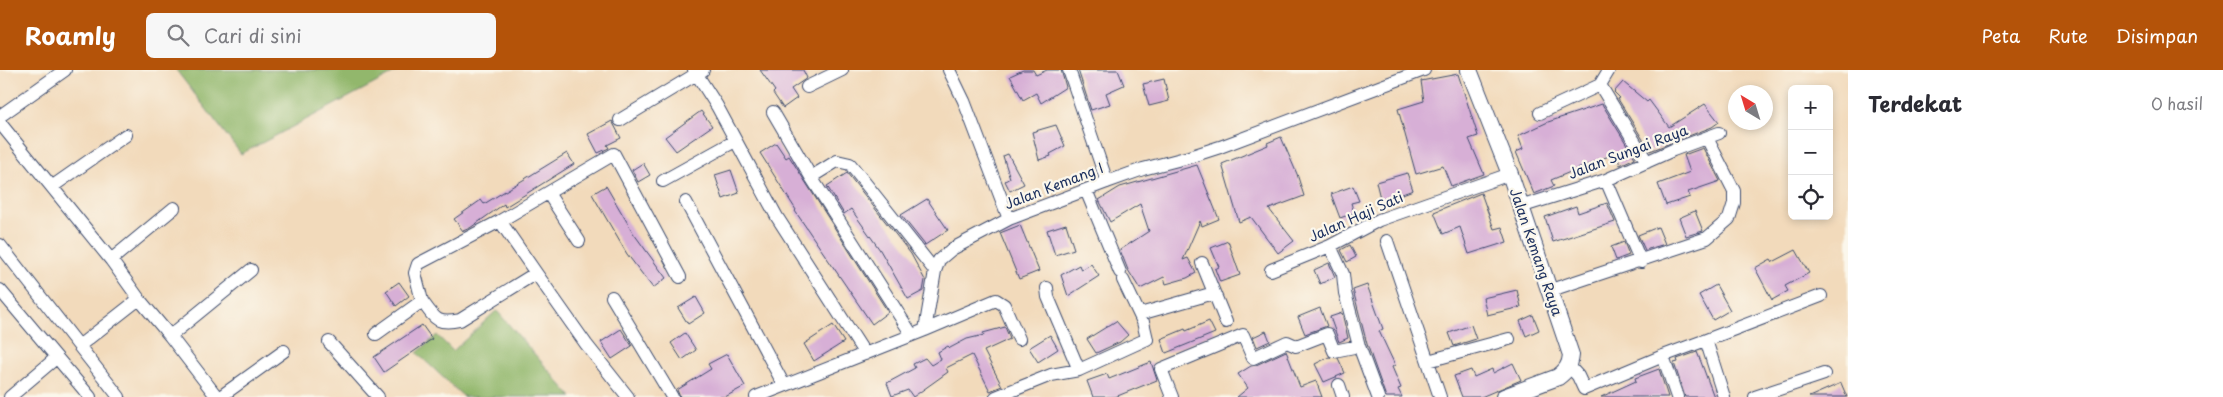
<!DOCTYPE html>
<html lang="id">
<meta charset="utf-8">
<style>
:root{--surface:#fff;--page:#f7f7f7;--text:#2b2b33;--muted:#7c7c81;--line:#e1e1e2;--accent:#b45309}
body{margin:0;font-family:"Playpen Sans",sans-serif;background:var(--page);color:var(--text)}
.controls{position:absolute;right:15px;top:15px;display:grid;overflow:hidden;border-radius:8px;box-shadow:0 2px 8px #0003}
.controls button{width:45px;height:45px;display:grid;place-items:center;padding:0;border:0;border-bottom:1px solid var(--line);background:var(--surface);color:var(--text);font:25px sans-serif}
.compass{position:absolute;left:1728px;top:15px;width:45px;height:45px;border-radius:50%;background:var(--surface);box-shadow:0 2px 8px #0003;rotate:322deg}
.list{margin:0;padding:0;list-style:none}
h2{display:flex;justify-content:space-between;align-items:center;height:65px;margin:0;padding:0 20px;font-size:21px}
h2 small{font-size:16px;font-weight:400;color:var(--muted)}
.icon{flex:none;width:28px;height:28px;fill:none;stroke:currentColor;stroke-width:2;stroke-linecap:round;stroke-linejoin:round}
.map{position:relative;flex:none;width:1848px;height:327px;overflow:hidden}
header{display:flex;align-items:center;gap:30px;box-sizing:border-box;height:70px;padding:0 25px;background:var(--accent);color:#fff}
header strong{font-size:24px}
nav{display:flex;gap:28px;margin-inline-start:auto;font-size:18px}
.search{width:350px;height:45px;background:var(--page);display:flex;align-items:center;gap:12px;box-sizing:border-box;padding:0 18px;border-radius:8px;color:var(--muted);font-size:19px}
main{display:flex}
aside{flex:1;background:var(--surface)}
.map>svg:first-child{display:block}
.forest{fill:#92b76c;stroke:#567365}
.building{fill:#d7afd6}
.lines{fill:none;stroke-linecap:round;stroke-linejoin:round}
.minor-casing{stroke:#3b496c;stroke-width:14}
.tertiary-casing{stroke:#3b496c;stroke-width:18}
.minor{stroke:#fff;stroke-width:12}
.tertiary{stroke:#fff;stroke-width:16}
.labels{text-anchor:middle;stroke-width:4.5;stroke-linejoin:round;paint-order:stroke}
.street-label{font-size:14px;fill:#1b2f5e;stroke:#fbf7ec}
</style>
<header>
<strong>Roamly</strong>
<div class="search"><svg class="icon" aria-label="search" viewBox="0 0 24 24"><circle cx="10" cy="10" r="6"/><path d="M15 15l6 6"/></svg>Cari di sini</div>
<nav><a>Peta</a><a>Rute</a><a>Disimpan</a></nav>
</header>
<main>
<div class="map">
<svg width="1848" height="327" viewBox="0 0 1848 327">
<rect width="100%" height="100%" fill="#fbf7ec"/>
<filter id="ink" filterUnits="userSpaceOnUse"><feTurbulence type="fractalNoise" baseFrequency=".02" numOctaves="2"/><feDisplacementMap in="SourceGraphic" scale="10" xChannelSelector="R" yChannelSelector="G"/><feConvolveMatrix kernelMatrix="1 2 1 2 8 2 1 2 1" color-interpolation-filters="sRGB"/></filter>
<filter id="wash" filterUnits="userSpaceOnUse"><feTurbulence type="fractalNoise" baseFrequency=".0096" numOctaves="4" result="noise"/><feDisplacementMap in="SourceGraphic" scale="20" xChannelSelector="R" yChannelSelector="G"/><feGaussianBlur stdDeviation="1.12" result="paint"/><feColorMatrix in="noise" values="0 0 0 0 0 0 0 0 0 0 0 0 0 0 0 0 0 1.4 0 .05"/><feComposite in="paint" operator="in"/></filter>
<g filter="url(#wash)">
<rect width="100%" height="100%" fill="#f2dabb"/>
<path class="forest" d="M176 0H400L241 84Z
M496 241H497L572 327H464L417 283 437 265 453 281Z"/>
<g id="blocks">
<path class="building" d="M760 0H803L807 8 791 19 797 28 783 38 773 23 775 21Z
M1023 0H1033L1036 5 1047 0H1061L1066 17 1041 33 1036 23 1023 30 1010 6Z
M1078 0H1118L1124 15 1106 23 1110 34 1091 40Z
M1458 4 1478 66 1469 69 1484 104 1451 116 1443 96 1416 104 1398 39 1424 31 1421 11Z
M1164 9 1169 31 1149 36 1143 14Z
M1623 12 1647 32 1649 30 1669 57 1705 34 1719 52 1712 57 1650 81 1618 29 1620 28 1614 22Z
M1602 34 1635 88 1620 95 1616 83 1551 110 1554 116 1534 124 1516 82 1523 79 1518 66 1548 52Z
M701 41 712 56 676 81 665 67Z
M612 51 621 68 607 75 609 78 598 83 588 64Z
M1056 55 1065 76 1050 84 1051 86 1039 90 1032 62Z
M1281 67 1297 104 1304 126 1269 139 1294 171 1278 183 1251 147 1239 152 1222 94 1268 75 1267 73Z
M776 73 786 88 789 86 888 242 872 254 795 141 796 140 760 83Z
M1703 78 1720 111 1688 122 1690 127 1666 135 1658 114 1690 102 1684 85Z
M567 83 574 94 505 137 504 134 470 158 463 161 454 149 481 130 484 134Z
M1008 84 1024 114 1010 121 1005 111 1010 108 1003 86Z
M643 93 650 105 638 112 632 100Z
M1197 95 1219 149 1202 156 1200 151 1183 190 1188 188 1196 203 1187 208 1166 214 1164 207 1140 219 1128 200 1120 180 1149 161 1140 134 1110 152 1099 130 1120 117Z
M731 100 739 123 723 129 715 105Z
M847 103 911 184 925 210 923 221 908 229 880 180 851 139 844 144 827 116Z
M1407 103 1413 120 1381 132 1376 112Z
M606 116 634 164 666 208 653 218 627 184 592 124Z
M1353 116 1359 131 1351 133 1354 143 1340 148 1331 124Z
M1481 123 1494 159 1502 157 1507 172 1469 184 1460 157 1443 164 1434 142Z
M927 129 948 160 925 175 901 145Z
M1607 133 1615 152 1553 172 1545 147 1576 136 1578 143Z
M1695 141 1703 161 1686 166 1679 148Z
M1066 154 1074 179 1055 185 1047 160Z
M1020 155 1039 201 1019 209 1000 163Z
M1658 157 1665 174 1645 180 1638 165Z
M1228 171 1240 205 1220 212 1215 199 1219 197 1211 178Z
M1624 172 1629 185 1616 190 1611 177Z
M1350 175 1356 187 1347 192 1341 180Z
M1796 180 1809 203 1785 216 1788 221 1772 230 1755 198 1771 189 1773 192Z
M1329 193 1335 207 1320 214 1314 200Z
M1091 194 1099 206 1068 226 1061 205 1079 195 1081 200Z
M399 212 409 226 396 236 386 221Z
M1367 215 1383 259 1379 261 1395 295 1392 297 1401 318 1398 319 1402 327H1386L1367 274 1353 220Z
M1716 215 1730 240 1713 250 1699 225Z
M1517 220 1521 237 1487 245 1483 228Z
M696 227 705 243 688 254 678 238Z
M1320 238 1327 256 1305 264 1298 247Z
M1342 243 1348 268 1339 272 1330 247Z
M1533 245 1539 260 1526 266 1520 251Z
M1116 251 1128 265 1120 272 1096 283 1087 269Z
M1209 251 1215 263 1166 283 1161 269 1185 259 1186 261Z
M422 255 432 269 384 302 374 287Z
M833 255 844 272 814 291 804 274Z
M1471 255 1476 269 1454 276 1449 263Z
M1005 257 1010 269 984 281 1002 316 990 321 972 285 946 298 948 302 913 327 908 320 892 326 887 313 915 298 913 294 925 288 931 295 941 289 938 282 948 276 950 278 967 269 984 265 983 263Z
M621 259 632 276 612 289 601 272Z
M1266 261 1270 271 1257 277 1253 267Z
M685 263 696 280 682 290 671 273Z
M1050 265 1058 279 1038 292 1029 278Z
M1286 281 1300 317 1316 311 1322 327H1237L1248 318 1238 304 1251 296 1256 295Z
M1697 282 1701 292 1714 327H1685L1674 293 1678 292 1677 289Z
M727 284 745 316 725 327H680L677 320 711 299 708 294Z
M1329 287 1338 288 1345 303 1324 312 1315 294Z
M1151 292 1157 310 1115 327H1093L1087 311 1107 304 1109 309Z
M1513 293 1521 310 1481 327H1462L1454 306 1471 300 1474 307 1492 299 1493 303Z
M1659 299 1668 327H1601L1636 311 1635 308Z
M1841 313 1847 327H1809Z"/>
</g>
</g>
<g filter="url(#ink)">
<use href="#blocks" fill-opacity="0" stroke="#3b496c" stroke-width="1"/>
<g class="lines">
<g class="minor-casing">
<path id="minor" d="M694 0 717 36 777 147 865 284
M949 0 964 31 1009 149
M1069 0 1107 112
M1600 15 1609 0
M807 17 842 0
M773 42 811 107 912 265
M1540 43 1600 15 1647 92
M0 46 65 0
M620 50 703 0
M0 53 111 190 139 229 170 266 217 327
M811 107 837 91 850 94 935 201
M1606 110 1641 192
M663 111 735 71
M53 116 126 65
M1086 120 1120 202
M548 123 579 171
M686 132 784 315
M1520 137 1606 110 1673 80 1719 63
M500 151 536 203
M1387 171 1440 327
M0 175 119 327
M1330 176 1343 204 1345 223 1359 276 1378 327
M111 190 174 138
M1202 193 1226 252
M1271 200 1330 176 1379 150 1510 104
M1047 218 1048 227 1079 300
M0 220 90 327
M1548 221 1707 168 1729 149 1734 133V121L1707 68
M612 227 672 327
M422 231C435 249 437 255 460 250L536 203 586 274 628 327
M1140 244 1214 223
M925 260 996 230 1004 235 1019 269
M376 264 422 231 415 203 418 194 500 151 614 84 680 207
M170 266 251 200
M1706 270 1821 226
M329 272 378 327
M79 276 139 229
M1663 286 1677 327
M1428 291 1509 269
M1569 296 1578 306 1584 319 1663 286 1706 270 1724 327
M1339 315 1343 327
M10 327 56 288
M220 327 284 281
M756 327 925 260 935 201 939 190 952 179 1009 149 1107 112 1143 99 1189 87 1220 77 1424 0
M996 327 1051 305 1079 300 1147 269 1143 252 1123 210
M1172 327 1161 299 1243 265 1253 288 1287 272 1296 276 1327 264 1334 281 1359 276
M1755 327 1824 304"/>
</g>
<g class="tertiary-casing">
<path id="tertiary" d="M1469 0 1510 104 1571 285C1570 296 1566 301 1558 307L1504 327"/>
</g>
<use href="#minor" class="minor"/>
<use href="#tertiary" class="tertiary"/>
</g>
</g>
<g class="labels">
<g class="street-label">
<text transform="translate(1628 82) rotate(-21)" y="5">Jalan Sungai Raya</text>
<text transform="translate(1054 116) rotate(-21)" y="5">Jalan Kemang I</text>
<text transform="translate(1356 147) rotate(-24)" y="5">Jalan Haji Sati</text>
<text transform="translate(1536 182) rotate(71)" y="5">Jalan Kemang Raya</text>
</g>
</g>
</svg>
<div class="controls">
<button>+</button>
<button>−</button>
<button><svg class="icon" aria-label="locate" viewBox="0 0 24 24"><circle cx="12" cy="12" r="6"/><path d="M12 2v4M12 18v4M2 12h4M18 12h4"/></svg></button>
</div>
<svg class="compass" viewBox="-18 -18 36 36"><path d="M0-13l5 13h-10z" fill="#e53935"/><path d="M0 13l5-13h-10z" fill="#7c7c81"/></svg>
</div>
<aside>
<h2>Terdekat<small>0 hasil</small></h2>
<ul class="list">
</ul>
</aside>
</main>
